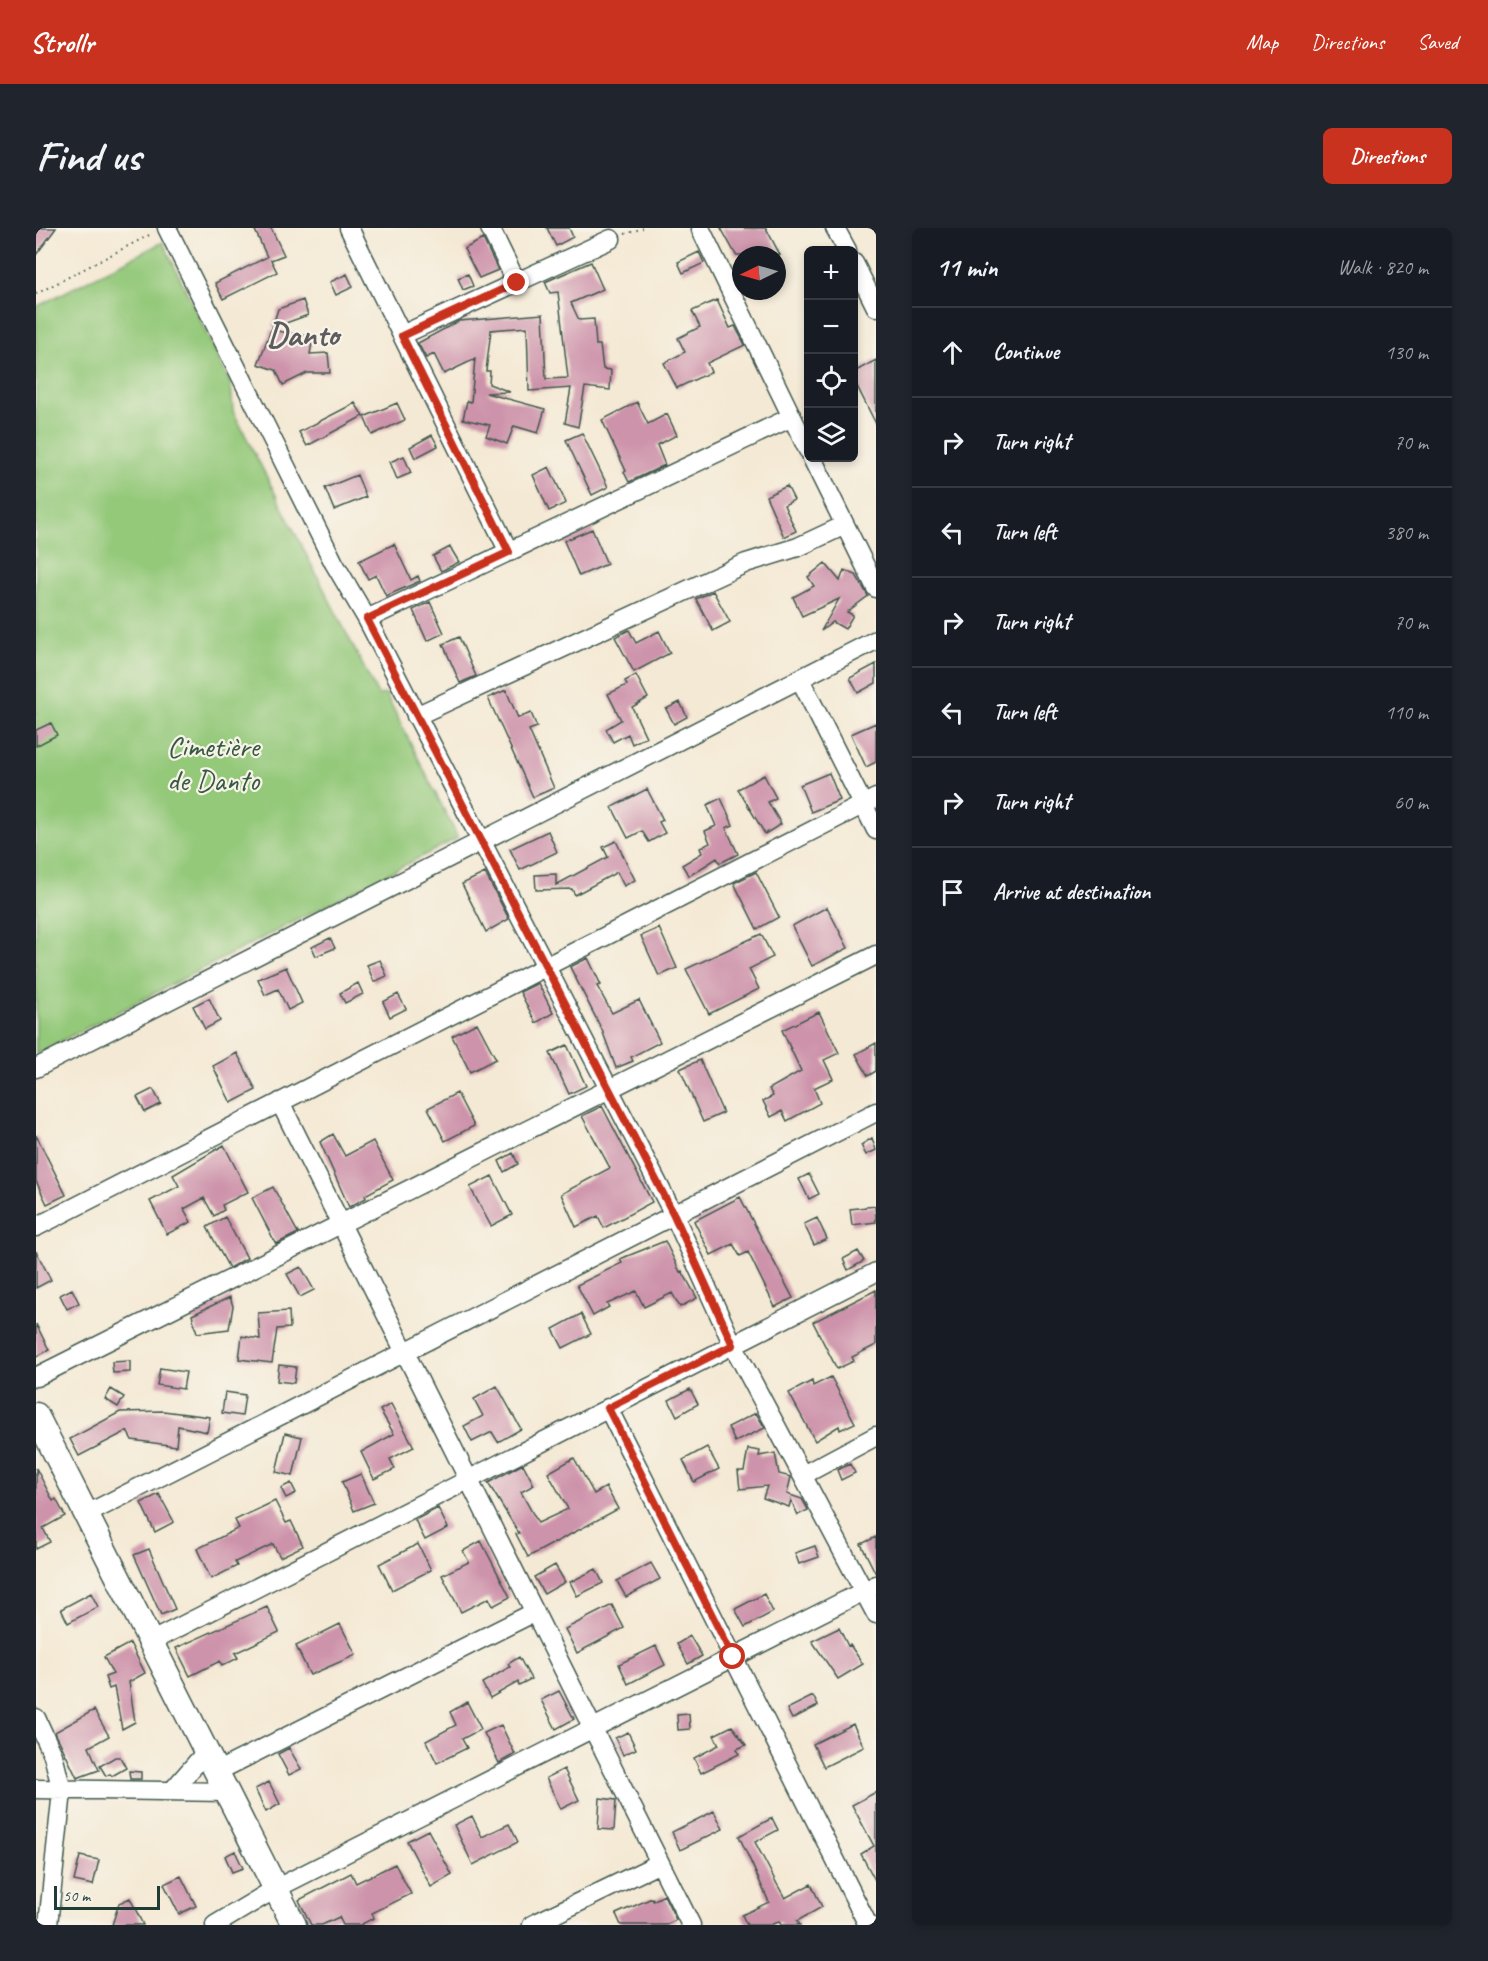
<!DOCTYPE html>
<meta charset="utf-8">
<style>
:root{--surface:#171b24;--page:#20242c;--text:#f1f3f6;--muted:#9ea1a6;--line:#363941;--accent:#c8321e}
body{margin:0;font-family:Caveat,sans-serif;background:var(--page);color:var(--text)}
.controls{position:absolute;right:18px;top:18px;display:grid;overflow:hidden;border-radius:9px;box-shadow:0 3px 9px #0003}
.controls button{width:54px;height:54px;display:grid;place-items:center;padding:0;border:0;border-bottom:2px solid var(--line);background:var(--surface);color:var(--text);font:30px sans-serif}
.compass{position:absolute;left:696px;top:18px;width:54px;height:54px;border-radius:50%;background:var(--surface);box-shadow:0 3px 9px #0003;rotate:265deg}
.scale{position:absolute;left:18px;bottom:15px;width:106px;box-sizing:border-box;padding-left:6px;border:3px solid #1f3d34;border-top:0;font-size:16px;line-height:21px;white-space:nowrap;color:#1f3d34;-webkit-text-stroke:4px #f7f3e8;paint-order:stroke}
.stop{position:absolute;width:18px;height:18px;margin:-14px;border:4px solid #c8321e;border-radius:50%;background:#fff}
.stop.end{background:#c8321e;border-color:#fff;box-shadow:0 2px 6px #0008}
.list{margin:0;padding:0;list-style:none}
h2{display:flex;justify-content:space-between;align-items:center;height:78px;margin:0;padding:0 24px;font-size:26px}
h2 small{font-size:20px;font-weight:400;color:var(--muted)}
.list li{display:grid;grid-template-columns:39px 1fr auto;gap:18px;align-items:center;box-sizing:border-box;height:90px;padding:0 24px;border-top:2px solid var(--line)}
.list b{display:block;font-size:22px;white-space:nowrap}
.list em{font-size:20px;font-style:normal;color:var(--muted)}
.icon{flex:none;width:33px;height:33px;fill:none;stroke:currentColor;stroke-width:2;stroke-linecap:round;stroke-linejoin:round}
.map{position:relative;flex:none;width:840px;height:1697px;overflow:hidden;border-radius:9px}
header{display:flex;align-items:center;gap:36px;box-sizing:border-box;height:84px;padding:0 30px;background:var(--accent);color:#fff}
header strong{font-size:28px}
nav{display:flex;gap:33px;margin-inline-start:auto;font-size:21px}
.intro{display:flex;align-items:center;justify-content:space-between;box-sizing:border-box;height:144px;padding:0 36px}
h1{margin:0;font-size:42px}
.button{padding:15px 27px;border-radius:9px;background:var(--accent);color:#fff;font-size:21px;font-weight:700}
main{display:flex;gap:36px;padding:0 36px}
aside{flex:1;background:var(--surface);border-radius:9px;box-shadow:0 3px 9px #0003}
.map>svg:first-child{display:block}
.green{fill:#94c97a;stroke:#5a8357;stroke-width:1.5}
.building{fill:#cd93aa}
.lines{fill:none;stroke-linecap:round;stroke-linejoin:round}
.street-casing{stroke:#3f574c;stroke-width:21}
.secondary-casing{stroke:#3f574c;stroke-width:27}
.path{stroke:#3f574c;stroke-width:2;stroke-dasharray:1.5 4.5;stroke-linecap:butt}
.street{stroke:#fff;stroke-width:18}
.secondary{stroke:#fff;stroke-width:24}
.route{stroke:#c8321e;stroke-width:8}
.labels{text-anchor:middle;stroke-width:4.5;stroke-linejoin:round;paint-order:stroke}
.park-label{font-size:30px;fill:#365942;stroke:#f7f3e8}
.quarter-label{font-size:33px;font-weight:bold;fill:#5c5b5d;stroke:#f7f3e8}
</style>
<header>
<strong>Strollr</strong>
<nav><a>Map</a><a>Directions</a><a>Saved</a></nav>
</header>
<div class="intro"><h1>Find us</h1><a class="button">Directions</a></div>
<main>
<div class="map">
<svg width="840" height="1697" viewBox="0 0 840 1697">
<rect width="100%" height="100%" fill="#f7f3e8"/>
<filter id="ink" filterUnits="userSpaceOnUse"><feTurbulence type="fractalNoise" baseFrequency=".0167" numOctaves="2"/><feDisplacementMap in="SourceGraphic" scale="12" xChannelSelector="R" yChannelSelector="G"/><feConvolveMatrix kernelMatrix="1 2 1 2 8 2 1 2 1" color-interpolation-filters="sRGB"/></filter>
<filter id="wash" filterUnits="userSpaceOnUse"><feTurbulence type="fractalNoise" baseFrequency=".008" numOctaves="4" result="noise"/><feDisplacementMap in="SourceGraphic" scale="24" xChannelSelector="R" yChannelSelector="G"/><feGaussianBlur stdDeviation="1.35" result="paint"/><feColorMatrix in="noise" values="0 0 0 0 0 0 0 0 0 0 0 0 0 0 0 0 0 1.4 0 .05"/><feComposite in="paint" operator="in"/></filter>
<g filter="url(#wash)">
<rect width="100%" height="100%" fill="#f4e9d4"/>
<path class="green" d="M127 14 195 157 197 183 342 467 350 466 422 610 0 826V79Z"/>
<g id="blocks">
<path class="building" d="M0 0H20L0 27Z
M218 0H235L248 27 235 32 241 44 187 71 179 55 231 29Z
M511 0H533L537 9 520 18Z
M685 0H730L744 27H700Z
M447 11 462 42 443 50 428 21Z
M663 24 668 35 647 45 642 34Z
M555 34 567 61 535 75 543 92 558 91 560 117H564L567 141 575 142 574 162 549 159 542 199 529 195 535 160 493 163 491 99 455 102 450 143H454L453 156 474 164 450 165 509 181 502 205 478 198 471 216 450 208 454 197 427 191 431 173 435 174 439 131 408 146 398 126 390 130 382 115 423 93 507 86 510 151 532 150 522 64 514 65 509 54Z
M311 46 317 59 300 67 294 54Z
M432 46 437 58 427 62 422 50Z
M267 72 272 87 236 100 242 81Z
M681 72 694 100 699 98 709 117 671 135 675 144 641 160 628 135 649 124 642 110 664 99 656 83Z
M235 102 277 109 274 126 292 125 294 145H271L247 157 240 142 222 136Z
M840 132V196L818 152V144Z
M601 174 612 196 631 186 641 207 621 217 629 237 593 254 588 244 590 243 566 192Z
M319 175 327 188 271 218 263 204Z
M361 175 369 192 336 207 328 189Z
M546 205 572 259 556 267 530 212Z
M396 207 402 218 379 230 374 219Z
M368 228 375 245 361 251 354 234Z
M513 239 530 275 513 283 497 247Z
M321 247 330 269 298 282 289 260Z
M751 258 758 272 748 277 760 303 748 309 730 268Z
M556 301 571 336 543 348 528 313Z
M358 316 375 352 382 348 384 353 350 368 340 347 332 351 323 333Z
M414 319 423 334 405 343 397 328Z
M789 335 804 353 808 342 820 347 832 368 811 384 817 387 809 401 797 394 785 403 803 371 766 388 757 369 778 358 772 349Z
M677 363 694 394 677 403 660 371Z
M394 374 408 405 391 413 377 382Z
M593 402 600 415 623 403 634 425 598 444 579 409Z
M423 409 440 448 424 455 407 416Z
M840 436V455L822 465 814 450Z
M600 447 612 470 596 479 610 509 596 516 592 506 577 514 570 501 585 492 572 466 591 457 589 453Z
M470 462 482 490 495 485 501 499 493 502 518 560 497 569 452 470Z
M644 474 651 489 638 496 630 481Z
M15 495 21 507 0 518V502Z
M840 495V534L830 539 815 506Z
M793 545 804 572 775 584 764 557Z
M728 547 740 570 732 574 745 596 729 606 702 561Z
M611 561 627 592 623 594 629 605 613 614 606 603 592 610 576 579Z
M685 570 697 597 690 600 702 626 684 635 681 630 653 648 646 637 666 625 664 620 674 615 669 603 680 598 671 577Z
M512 603 521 624 484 642 474 621Z
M580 613 599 652 588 658 581 644 539 667 536 661 500 662 499 647 520 646V657L572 629 567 619Z
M720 644 743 689 721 701 698 655Z
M449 645 473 691 450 704 426 656Z
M791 679 812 720 776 738 756 698Z
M623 700 641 740 623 748 605 708Z
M725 706 737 729 713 741 723 761 673 786 650 741Z
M294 710 299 720 280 728 276 719Z
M552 730 565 757 561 758 576 785 603 772 624 814 595 829 597 833 580 840 566 802 534 739Z
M344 732 351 748 338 754 331 737Z
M250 739 266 775 252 782 242 761 229 767 222 751Z
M322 755 327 766 309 775 304 765Z
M502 755 517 785 500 795 484 764Z
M362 766 370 781 354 789 347 774Z
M173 770 184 793 169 801 157 778Z
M783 784 803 825 788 832 797 851 778 860 784 875 751 893 746 883 735 889 727 873 737 868 733 861 765 843 746 802Z
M441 795 460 831 434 844 416 808Z
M840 815V843L832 848 820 826Z
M531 817 550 858 533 866 514 825Z
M201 825 220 862 195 875 177 838Z
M664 832 687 885 667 894 644 841Z
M117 861 125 876 109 884 101 869Z
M421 865 438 898 409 913 392 880Z
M566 878 616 974 568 1000 562 988 540 999 525 966 574 940 546 888Z
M297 906 309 928 337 913 357 952 329 967 330 970 313 979 284 914Z
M0 907 30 967 11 976 0 953Z
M836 910 840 922 830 927 825 917Z
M188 917 212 964 186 977 188 982 178 988 168 970 148 981 155 994 131 1006 114 973 143 958 137 947Z
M477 925 482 936 468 944 463 933Z
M773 946 783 966 773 971 763 951Z
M456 948 476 987 455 998 434 959Z
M237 959 262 1005 240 1016 216 970Z
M704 969 757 1070 739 1079 712 1024 704 1028 697 1016 675 1027 658 993Z
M839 978 840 994 816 997 814 981Z
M189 989 211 1030 193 1040 171 999Z
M781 990 791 1011 778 1017 768 996Z
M629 1013 644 1044 646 1043 661 1070 644 1079 636 1065 608 1079 600 1063 571 1076 573 1079 557 1088 541 1057 586 1035 584 1031Z
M0 1023 15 1052 0 1060Z
M822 1023 828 1033 812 1042 807 1031Z
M265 1039 278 1062 264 1069 251 1046Z
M36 1061 43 1075 31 1081 24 1067Z
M840 1062V1117L816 1129 818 1133 801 1141 777 1094Z
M194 1069 197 1078 193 1101 161 1105 156 1087Z
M253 1083 254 1100 241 1101 236 1135 203 1131 206 1108 224 1111 222 1085Z
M545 1086 555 1106 527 1120 517 1101Z
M0 1096 13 1122 0 1129Z
M94 1133V1144L77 1145 76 1134Z
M243 1137 260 1139 258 1155 241 1153Z
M124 1140 150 1144 147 1161 121 1157Z
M795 1149 819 1195 804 1202 803 1198 779 1213 753 1165 776 1153 777 1158Z
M461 1158 485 1201 462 1214 456 1204 436 1214 428 1198 447 1188 438 1171Z
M75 1161 88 1169 82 1179 69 1171Z
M654 1161 662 1176 641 1188 633 1172Z
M189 1164 209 1167 206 1188 186 1185Z
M355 1176 378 1219 354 1231 359 1241 338 1251 325 1224 358 1206 344 1182Z
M127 1183 174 1189 171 1204 142 1198 140 1218 96 1212 91 1203 43 1228 34 1211 84 1184Z
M720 1185 729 1200 699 1214 692 1199Z
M249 1205 266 1209 257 1248 240 1244Z
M671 1219 683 1241 658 1254 647 1232Z
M712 1221 724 1223 723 1228 739 1225 743 1246 755 1249 751 1266 766 1271 772 1282 762 1287 755 1272 753 1279 727 1270 731 1258 704 1261 702 1243H708Z
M538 1230 558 1266 570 1259 582 1281 492 1329 480 1306 483 1305 452 1255 487 1236 498 1257 485 1264 502 1295 532 1281 512 1245Z
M814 1236 819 1245 805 1252 801 1242Z
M0 1240 17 1273 20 1271 29 1288 7 1300 14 1314 0 1321Z
M325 1246 338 1275 318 1283 306 1254Z
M255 1255 260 1265 250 1270 245 1260Z
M123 1266 138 1294 119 1304 105 1275Z
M239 1273 250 1295 255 1293 267 1318 244 1329 237 1316 199 1334 201 1338 175 1351 161 1321 203 1300 199 1292Z
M402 1280 412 1300 389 1312 379 1292Z
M840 1309V1346L825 1316Z
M445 1313 474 1369 457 1378 453 1370 425 1384 406 1347 433 1334 427 1323Z
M382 1316 395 1342 356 1362 343 1336Z
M779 1318 783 1329 763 1336 759 1325Z
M113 1321 139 1381 125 1387 98 1327Z
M615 1335 624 1351 590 1369 581 1353Z
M519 1337 529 1354 508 1366 498 1349Z
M560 1341 567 1355 541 1368 534 1354Z
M55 1365 62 1379 32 1395 25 1381Z
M728 1366 737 1384 709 1399 699 1381Z
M576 1377 588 1400 541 1425 529 1401Z
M231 1379 243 1404 199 1425 202 1430 186 1438 184 1433 154 1448 140 1420Z
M304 1396 320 1427 274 1447 260 1418Z
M803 1400 812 1418 814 1417 827 1436 802 1451 776 1413Z
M654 1408 666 1428 652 1436 641 1416Z
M94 1415 109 1445 93 1454 99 1494 86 1501 78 1459 73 1461 69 1449 77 1446 68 1429Z
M620 1418 629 1437 592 1456 583 1436Z
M483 1429 495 1451 483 1457 482 1454 454 1470 446 1455 474 1439 472 1436Z
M523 1463 538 1491 520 1501 505 1472Z
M777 1468 782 1478 756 1491 751 1481Z
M431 1474 445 1501 426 1511 431 1520 401 1535 390 1513 420 1497 414 1484Z
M58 1482 73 1508 53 1519 63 1542 41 1550 19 1504Z
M653 1486 654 1501 642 1502 641 1487Z
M817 1496 828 1519 788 1539 777 1516Z
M465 1497 479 1526 463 1535 448 1505Z
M696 1498 710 1517 701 1521 703 1526 665 1545 658 1530 683 1517 678 1507Z
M592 1504 600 1521 587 1527 579 1510Z
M253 1520 265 1541 253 1547 242 1526Z
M79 1529H84L90 1540 76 1548 74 1546 70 1548 64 1538Z
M528 1541 543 1572 525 1581 510 1550Z
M93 1543 105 1544V1551H94Z
M233 1554 244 1576 230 1584 219 1561Z
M840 1564V1654L825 1626 838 1618 816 1577Z
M564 1570 580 1572 578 1602 562 1601Z
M678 1583 687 1601 644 1622 636 1604Z
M436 1588 446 1609 473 1596 482 1614 437 1637 418 1597Z
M736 1590 742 1602 719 1614 741 1656 749 1670 775 1656 786 1679 761 1693 764 1697H745L743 1693 735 1697H711L706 1687 733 1674 703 1608Z
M392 1602 416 1647 395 1659 371 1613Z
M199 1623 207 1640 196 1644 189 1628Z
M44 1628 63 1632 57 1657 38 1653Z
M359 1636 375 1666 336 1685 338 1690 324 1697H307L303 1689 286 1697H275L263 1672 315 1645 320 1655Z
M145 1648 160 1678 143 1686 128 1656Z
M628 1667 640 1692 630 1697H585L580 1686 616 1670 617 1673Z
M94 1670 107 1697H76L83 1675Z"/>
</g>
</g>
<g filter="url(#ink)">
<use href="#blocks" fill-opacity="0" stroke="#3f574c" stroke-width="1.5"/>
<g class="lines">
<g class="street-casing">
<path id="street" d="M131 0 298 335 331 391 638 987 697 1117 840 1386
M313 0 473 324
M454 0 481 55
M799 0 811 22
M665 2 772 222
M818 35 840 79
M366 107 575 11
M776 230 840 360
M331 391 756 189
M764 451 840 602
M380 488 710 335 762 319 809 297
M0 840 840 412
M244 874 655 1697
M0 999 840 570
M0 1149 840 727
M572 1180 832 1697
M767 1247 840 1208
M51 1286 840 884
M114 1414 840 1044
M0 1490 17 1527 26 1563 12 1697
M180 1544 499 1384
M0 1561 190 1564
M137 1562 170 1524
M179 1697 239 1661 840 1357
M496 1697 624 1635"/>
</g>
<g class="secondary-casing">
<path id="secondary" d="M0 1187 258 1697"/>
</g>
<path class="path" d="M589 6 607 0
M0 66 117 5"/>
<use href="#street" class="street"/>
<use href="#secondary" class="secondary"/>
</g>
</g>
<g class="lines" filter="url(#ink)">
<path class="route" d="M481 55 366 108 473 324 331 391 638 987 697 1117 572 1180 697 1429"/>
</g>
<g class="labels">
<g class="park-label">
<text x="177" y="528">Cimetière<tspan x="177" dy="34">de Danto</tspan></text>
</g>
<g class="quarter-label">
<text x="267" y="117">Danto</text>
</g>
</g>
</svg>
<div class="controls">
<button>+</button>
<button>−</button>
<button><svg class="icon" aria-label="locate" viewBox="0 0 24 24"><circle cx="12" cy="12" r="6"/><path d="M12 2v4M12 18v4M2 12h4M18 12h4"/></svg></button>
<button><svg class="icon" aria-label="layers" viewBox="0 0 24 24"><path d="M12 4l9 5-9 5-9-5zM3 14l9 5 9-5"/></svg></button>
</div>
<svg class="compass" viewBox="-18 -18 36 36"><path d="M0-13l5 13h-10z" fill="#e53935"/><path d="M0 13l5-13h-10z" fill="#9ea1a6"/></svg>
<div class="scale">50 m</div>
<div class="stop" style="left:697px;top:1429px"></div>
<div class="stop end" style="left:481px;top:55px"></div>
</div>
<aside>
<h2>11 min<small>Walk · 820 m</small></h2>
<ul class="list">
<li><svg class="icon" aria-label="ahead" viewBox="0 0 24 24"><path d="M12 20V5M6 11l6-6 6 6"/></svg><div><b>Continue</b></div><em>130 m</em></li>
<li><svg class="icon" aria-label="right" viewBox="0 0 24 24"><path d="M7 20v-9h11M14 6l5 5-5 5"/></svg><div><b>Turn right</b></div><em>70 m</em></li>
<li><svg class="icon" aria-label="left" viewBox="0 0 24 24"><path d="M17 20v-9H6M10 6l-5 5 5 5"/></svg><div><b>Turn left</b></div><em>380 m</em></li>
<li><svg class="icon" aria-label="right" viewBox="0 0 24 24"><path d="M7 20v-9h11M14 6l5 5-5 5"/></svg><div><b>Turn right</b></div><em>70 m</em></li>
<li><svg class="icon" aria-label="left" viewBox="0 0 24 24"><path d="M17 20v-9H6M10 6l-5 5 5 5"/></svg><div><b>Turn left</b></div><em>110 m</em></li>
<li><svg class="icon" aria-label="right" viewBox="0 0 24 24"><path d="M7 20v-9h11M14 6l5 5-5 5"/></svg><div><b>Turn right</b></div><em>60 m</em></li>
<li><svg class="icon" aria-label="arrive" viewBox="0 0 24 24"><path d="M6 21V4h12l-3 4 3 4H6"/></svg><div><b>Arrive at destination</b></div></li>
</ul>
</aside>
</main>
